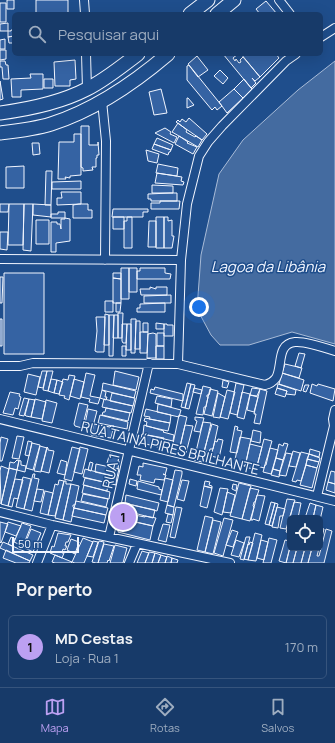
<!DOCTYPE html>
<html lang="pt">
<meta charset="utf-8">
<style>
:root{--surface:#173a69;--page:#244571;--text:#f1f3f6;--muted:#9eadc0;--line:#36547d;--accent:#bca0f2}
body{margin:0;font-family:Manrope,sans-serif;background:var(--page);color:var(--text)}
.controls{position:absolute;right:12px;bottom:12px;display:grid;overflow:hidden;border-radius:6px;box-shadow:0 4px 16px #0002}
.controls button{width:36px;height:36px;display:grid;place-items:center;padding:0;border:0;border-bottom:1px solid var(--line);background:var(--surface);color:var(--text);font:20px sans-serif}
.scale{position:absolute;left:12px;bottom:10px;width:67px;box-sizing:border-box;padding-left:4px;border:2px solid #f2f6ff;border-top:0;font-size:11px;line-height:14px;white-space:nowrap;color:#f2f6ff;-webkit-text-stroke:3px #1f4e8c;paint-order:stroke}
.you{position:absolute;left:199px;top:307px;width:14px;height:14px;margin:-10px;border:3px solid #fff;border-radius:50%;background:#1a73e8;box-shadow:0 0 0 6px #1a73e833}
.badge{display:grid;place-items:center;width:26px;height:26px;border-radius:50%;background:var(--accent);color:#111;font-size:13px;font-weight:700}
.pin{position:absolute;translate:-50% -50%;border:2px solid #fff;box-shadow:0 1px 4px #0006}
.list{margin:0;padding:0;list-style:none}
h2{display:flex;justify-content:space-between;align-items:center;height:52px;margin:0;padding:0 16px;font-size:17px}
h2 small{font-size:13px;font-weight:400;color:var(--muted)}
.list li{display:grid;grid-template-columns:26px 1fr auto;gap:12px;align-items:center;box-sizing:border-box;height:64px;margin:0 8px 8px;padding:0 8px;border:1px solid var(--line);border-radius:6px}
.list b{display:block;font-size:15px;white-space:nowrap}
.list p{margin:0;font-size:13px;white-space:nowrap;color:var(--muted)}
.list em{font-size:13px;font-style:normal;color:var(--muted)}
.icon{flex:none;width:22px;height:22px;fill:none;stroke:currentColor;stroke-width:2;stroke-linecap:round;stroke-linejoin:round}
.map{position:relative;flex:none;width:335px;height:563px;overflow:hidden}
.search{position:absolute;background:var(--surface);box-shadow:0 4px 16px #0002;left:12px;right:12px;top:12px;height:44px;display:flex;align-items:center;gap:10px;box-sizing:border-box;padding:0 14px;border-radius:6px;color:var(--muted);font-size:15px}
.sheet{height:124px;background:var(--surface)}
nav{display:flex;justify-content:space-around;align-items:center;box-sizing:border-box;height:56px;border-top:1px solid var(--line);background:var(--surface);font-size:11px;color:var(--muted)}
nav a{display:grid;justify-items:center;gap:2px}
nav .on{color:var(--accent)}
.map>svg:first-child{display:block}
.water{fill:#446ba0;stroke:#a8bbd7}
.building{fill:#3563a3;stroke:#f2f6ff}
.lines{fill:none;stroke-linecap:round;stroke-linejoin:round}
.street-casing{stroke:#f2f6ff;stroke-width:10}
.primary-casing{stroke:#f2f6ff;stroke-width:15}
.street{stroke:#1f4e8c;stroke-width:8}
.primary{stroke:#1f4e8c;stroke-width:13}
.labels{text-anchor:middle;stroke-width:3;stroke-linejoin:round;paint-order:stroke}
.street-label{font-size:14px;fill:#f2f6ff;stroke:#1f4e8c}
.water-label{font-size:15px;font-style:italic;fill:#f2f6ff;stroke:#1f4e8c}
</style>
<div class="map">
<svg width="335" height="563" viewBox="0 0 335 563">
<rect width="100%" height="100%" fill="#1f4e8c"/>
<path class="water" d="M335 61V344L292 332 249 345H220L211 335 197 309 201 255 219 174 243 140 298 90Z"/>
<path class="building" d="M7 0H14V9H7Z
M36 0H68V14H36Z
M266 1 277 14H260L256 9Z
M0 3H6V22H0Z
M8 23V31H0V24Z
M11 30H14V36L8 37V31H11Z
M14 36V43H9L8 37Z
M5 39V49H0V40Z
M0 50H6V59L0 60Z
M223 54H238L233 58 235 61 236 59 239 63 241 62 240 60 243 57 260 77 255 81 252 78 256 83 251 88Z
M241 54H276L279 58 260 77Z
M197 56 208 70 198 77 188 64Z
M75 60 76 79 70 80V86H55L54 62Z
M0 61H5L6 65H8L9 79H3L2 67H0Z
M189 65 222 106 217 110 215 107 212 110 187 80V66Z
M220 70 228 78 223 84 214 76Z
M30 74H43V89L21 90V97H12L11 79 31 78Z
M44 79H53V88H44Z
M244 79 252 89 243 98 234 89Z
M0 81 3 99 0 100Z
M161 89 167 113 154 115 149 92Z
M234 89 243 98 227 113 219 102Z
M187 98H188L194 105 187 108Z
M189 118 207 134 202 140 176 122 178 120 180 122 182 119 186 122Z
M178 123 187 130 186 132 195 137 196 136 202 140 198 147 172 132Z
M81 126H89V145H98V142L99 155H97V158H96V167H92L93 170 83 171V168L81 167Z
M165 128 171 132 170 134 177 137 174 143 155 133Z
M74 134H81V175L70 176V178L65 177 66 179H58L59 142H74Z
M179 136 188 142 187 143 197 147 193 154 175 144Z
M157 138 173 145 171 150 154 144Z
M32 143H39L40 154 33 155Z
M154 144 171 150 170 152H169L168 155 152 149Z
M146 150 159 154 157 163 148 161Z
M158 164 178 168 177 176 156 173Z
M24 166V188H6V167Z
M46 171H52L51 205H45Z
M157 173 182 177 181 181 184 182 183 185 155 183Z
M81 181V189H52V182Z
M152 185 173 186V193H152Z
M61 192H81V204L57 205V198H62Z
M170 193H177V201H151V199H148V194Z
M160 201H180L179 209H151V203H160Z
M0 204H9L8 212H0Z
M9 204H24L23 245H8Z
M24 204H33L31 251 23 250Z
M33 204 51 205V217L33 215Z
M79 204H88V210H92V218H73V205Z
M113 209H148V212H143V217H112Z
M58 212H65V218H51V214H58Z
M113 217H124V229H113Z
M127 217H132V248H124V221H127Z
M156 217H164V248H156Z
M164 217H168V221L172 220V236H174L172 248H164Z
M65 218 70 219V241L56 243V252H51V222H57V224H60L61 229V219H65Z
M36 220H49V244H36Z
M149 221H156V247H148Z
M0 232H8L7 250 0 249Z
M121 268H129V299H121Z
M129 268H137V292H129Z
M140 268H165V273L171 274 170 279H137V271H140Z
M4 273H44V354H4Z
M113 273H121V279L113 278Z
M0 277H3L2 303H0Z
M113 278 121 279V303H113Z
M150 287 156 289V287H167V295H141L140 289H150Z
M171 295V303H144V296Z
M105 301H113V312H105Z
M116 303H121L120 312H116Z
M165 303V312H137V308H140V304Z
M118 313H123L122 338H118Z
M105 314 109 315V345H104Z
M109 315H114L113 356H109Z
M114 315H118V338H113Z
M96 317H105L104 352H97L95 351 97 331Z
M0 319H2V346H0Z
M131 319H136L135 353H131Z
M136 321H140V349H135Z
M143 323H148V332H143Z
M156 323 164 324V329H156Z
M122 324H127L126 343H123L122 341Z
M127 324H131V350H126Z
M164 324H167V325H173V336H164Z
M140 332H148L147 353H140Z
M153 333 156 334V358H147L148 334Z
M157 333H164V346H157Z
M122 346H126V356H122Z
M156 346H164V359H156Z
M299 353 305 354 301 368 295 366Z
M285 364 302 368 299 378 282 373Z
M42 371H47L43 388 38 387Z
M47 371H53L48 391 43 390Z
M115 371 139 377 136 390 113 385Z
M86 373 95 375 90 396 100 398 98 404 89 402 90 399 81 397Z
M282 373 304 380 301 391 279 384Z
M28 374 40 377 36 395 24 392Z
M69 375 75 376 69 400 64 398 65 396 59 395 63 379 68 380Z
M51 379 57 380 54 393 48 391Z
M74 379 84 382 80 399 70 396Z
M57 380 63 382 59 394 54 393Z
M223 380 229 382 227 388 222 387Z
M103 383 136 391 134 398 102 390Z
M187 383 191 384 185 408 181 407Z
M236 383 244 385 237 415 230 413Z
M191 384 195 385 189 409 185 408Z
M278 384 296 390 295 395 286 394 287 391 277 388Z
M312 384 317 386 318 384 335 389 333 401 310 393Z
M305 385H309L306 392 303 391Z
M203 386 211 388 209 395H207V397H208L206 407H204L203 415 196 414Z
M155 387 183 394V401L150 393 151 389 154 390Z
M194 388 202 390 201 394 193 392Z
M252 388 260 389 257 396 250 395Z
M277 388 287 391 285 397 275 394Z
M210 389 218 391 212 416 204 414Z
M260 389 267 391 260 424 254 423 256 414H254Z
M102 390 106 392 105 397H107L106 400 100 398Z
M227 390 235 392 228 419 220 417Z
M10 392 20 394 19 396 21 397 18 409 15 408 13 415 3 413Z
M242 392 250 394 244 419 237 417Z
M112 393 135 398 133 406 110 401Z
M218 393 225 397 220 418 213 417Z
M250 395 258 397 254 412 247 410Z
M157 396 172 399 171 407 155 403Z
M24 398 29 399 24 416 19 415Z
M29 399 35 400 31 417 26 416 25 415Z
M35 399 46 402 42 419 31 417Z
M104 399 133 406 131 413 102 407Z
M46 400 57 403 52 423 42 421Z
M79 403 88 405 82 428 75 426 74 424Z
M158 404 181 410 179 417 157 412Z
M106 408 130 413 128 421 102 415 103 412H105Z
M88 409 97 411 93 426 85 424Z
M146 409 171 415 170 423 149 419 150 417 144 416Z
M100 415 128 422 127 429 98 423Z
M179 415 187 417 178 455 171 453Z
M195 417 204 418 200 432 194 431 197 421 195 420Z
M145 418 170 423 168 431 146 426 147 422 144 421Z
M203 422 211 423 202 462 194 460Z
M94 424 110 427 111 426H114L111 438 91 435Z
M212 424 218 426 213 449H210L209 453 204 451Z
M144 425 164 431 163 432 174 435 173 441 143 434Z
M185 425 193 426 186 453 179 451Z
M235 426 238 427 237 430 242 431 237 453 230 452Z
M253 430 261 432 260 443 251 441Z
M142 434 164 438 162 448 142 443 143 439H141Z
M17 436 24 437 19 459 12 458Z
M1 437 8 439 2 461H0V443Z
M240 437 251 439 245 466 234 464Z
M218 439 223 440 219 458 211 456 215 441 217 442Z
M264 439 272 441 264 468 257 466Z
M28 441 32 442 29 456 25 455Z
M32 443 40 445 33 470 26 468Z
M284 443 288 444 283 460 276 458 279 444 283 446Z
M250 444 262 447 257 466 254 465 253 469 245 467Z
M40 446 47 448 41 472 34 471Z
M47 447 48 448V450L54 451 49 473 41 471Z
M72 447 80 449 72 481 64 479Z
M80 447 88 449 82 474 74 472Z
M270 448 278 450 271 474 263 472 265 465H266Z
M310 449 320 452 319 457 309 454Z
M293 451 300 453 296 467 289 466Z
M301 452 309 454 301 481 297 480 296 482 292 481Z
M110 453 119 457 118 461H119L118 469 111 467 112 464 107 463Z
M286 453 292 454 286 476 279 475Z
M309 454 320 458 319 462 307 459Z
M276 458 283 460 280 471 273 469Z
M307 459 319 462 317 468 306 465Z
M17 460 19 461 17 470 9 468 10 462 14 463Z
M19 460 21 461V465L26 466 25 472 17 470Z
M61 460 67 462 65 475 57 473Z
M90 462 93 463 91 471 88 470Z
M143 463 167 468 165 475 163 474 166 475 164 480 155 479 154 483 140 480 141 475H137L139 466 143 467Z
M96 464 119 469 117 477 95 472Z
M306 465 317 468 312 488 300 485Z
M1 466 9 469 1 504 0 471Z
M9 468 17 470 8 506 1 504Z
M85 469 117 477 116 485 83 477Z
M273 469 280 471 279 477 271 475Z
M175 470 182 471V474L174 507 167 505Z
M331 471 335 472V484L328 482Z
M33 474H35L34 478 39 479 32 511 24 509Z
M23 477 31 479 24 509 16 507Z
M85 478 108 483 107 491 83 485Z
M165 478 173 480 168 502 160 500Z
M15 479 23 480 18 499 14 498 12 507 8 506Z
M130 479 137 481 136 486 129 484Z
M59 480 64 481 55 516 48 515 55 484 58 485Z
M182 480 189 481 184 501 177 499Z
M64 481H66V484H71L63 520 55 518Z
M138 481 159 487V489L162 490 161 495 137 489Z
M205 481 210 482 209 485 212 486V488L204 486Z
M328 482 335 484V493L326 490Z
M239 483 251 486 242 519 230 516Z
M71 484 79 486 75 505H73V507L74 508 71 522 63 520Z
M233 484 237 485 236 491 232 489Z
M84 485 110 492 109 499 82 493Z
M204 486 212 488 207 508 200 506Z
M220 488 228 489 222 515 214 512Z
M250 488 259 490 255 502H254L253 506 254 507 250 521 242 519Z
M37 489 44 490 41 502 34 501Z
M45 491 53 493 48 515 40 513Z
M227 492 235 495 231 513 223 512Z
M83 494 108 499 106 507 81 501Z
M126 495 159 503 157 511 125 503Z
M257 495 265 496 259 521 253 519V520H251Z
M287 499 295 500 286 529 280 528Z
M76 501 108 508 106 515 74 508Z
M271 502 275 503 269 525 265 524Z
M294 502 301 503 298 518H290Z
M275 503 278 504 272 526 269 525Z
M310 503 316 505 313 518H305Z
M132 505 155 510 153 518 130 512Z
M167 505 174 507 173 515 165 513Z
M316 505 323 507 320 520V518H313Z
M176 507 182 508 175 538 170 537Z
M277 507 285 509 283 516H280L278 528 272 527Z
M74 508 106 515 104 523 72 516Z
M121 514 134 516V515L145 517V516L156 518 153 526 120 518Z
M168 514 173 515 171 523 166 522Z
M205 516 213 518 205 552 197 550Z
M224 518 233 520 223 556 214 553Z
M290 518V533L286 532Z
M121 519 153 526 150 540 118 532Z
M213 520 221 522 213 554 205 552Z
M0 522 8 524 1 543 0 542Z
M8 522 21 526 16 536 5 532Z
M22 523 31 526 23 546 14 542Z
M163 524 170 525 166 542 158 540Z
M320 528 324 529 320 545Z
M31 529 41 533 33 552 25 548 26 544H25Z
M326 529 332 531 324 563H308L312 548H319L317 556H319Z
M232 530 238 532 233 547 226 545Z
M58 533 71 535 68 542H66L65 546H67L65 550 63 549 62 553H64L62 558 50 553 52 546 54 547Z
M255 533 262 535 256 561 248 560Z
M11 537 15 539 12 546 8 544Z
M246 537H250L244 560 240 559Z
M83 538 93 542 84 563H75L72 562Z
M269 538 277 540 271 563H263Z
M71 539 79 542 75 554 67 550Z
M236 540 244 543 239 557 231 555Z
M261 540 268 542 264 560 257 558Z
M285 540 290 541V547L286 563 279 561Z
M93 541 98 542 93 557 87 556Z
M99 541 104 542 98 563H96L92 562Z
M3 542 33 555 30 561 0 548Z
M250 542 253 543 248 560 244 559 248 544 249 545Z
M104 544 114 546 109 561 108 560 107 563H98Z
M115 545 127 548 123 563H110Z
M290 547V548H297L293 563H286Z
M297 548H305L301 563H293Z
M305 548H312L308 563H301Z
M6 550 30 561 29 563H16L3 558Z
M142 551 149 553 145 563H137Z
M149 552 155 553 152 563H145Z
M155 553 161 555 158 563H152Z
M55 555 72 562 71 563H55L52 562Z
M161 555 167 557 165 563H158Z
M167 556 172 558 171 563H165Z
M172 558 178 560 177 563H171Z"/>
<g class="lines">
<g class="street-casing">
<path id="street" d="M84 0 85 14
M279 0 290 14
M321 37 335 28
M86 54 87 89
M102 101 106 141 105 260
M0 259 181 260
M178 364 181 260 187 204 199 156 208 142 222 126 286 61 296 54
M0 366H20L33 363 178 364 265 385C269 384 273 382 276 378 283 366 276 344 295 342 304 341 326 348 335 351
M0 419 335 501
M317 496 334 426 333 419 335 410
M0 512 52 525 230 563
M109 537 149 363
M37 563 52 525
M129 563 137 544"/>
</g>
<g class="primary-casing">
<path id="primary" d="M190 14 208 0
M217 14 234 0
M0 113C30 109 60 103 87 89 105 80 122 66 138 54
M0 133C17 131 35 129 51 124 95 110 134 83 168 54"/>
</g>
<use href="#street" class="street"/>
<use href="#primary" class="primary"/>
</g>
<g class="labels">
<g class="street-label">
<text transform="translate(170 448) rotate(14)" y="5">RUA TAINÁ PIRES BRILHANTE</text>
<text transform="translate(111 471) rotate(-77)" y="5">RUA 1</text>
</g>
<g class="water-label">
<text x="268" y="272">Lagoa da Libânia</text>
</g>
</g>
</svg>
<div class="controls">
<button><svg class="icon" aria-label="locate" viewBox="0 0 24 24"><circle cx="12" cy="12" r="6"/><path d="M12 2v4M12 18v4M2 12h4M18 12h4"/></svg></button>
</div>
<div class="scale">50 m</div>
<div class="you"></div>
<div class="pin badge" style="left:123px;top:517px">1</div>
<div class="search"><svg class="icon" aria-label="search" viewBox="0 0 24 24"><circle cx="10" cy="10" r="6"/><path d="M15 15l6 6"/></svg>Pesquisar aqui</div>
</div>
<section class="sheet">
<h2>Por perto<small></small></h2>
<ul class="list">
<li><span class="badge">1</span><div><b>MD Cestas</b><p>Loja · Rua 1</p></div><em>170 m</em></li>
</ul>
</section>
<nav>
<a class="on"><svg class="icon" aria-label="map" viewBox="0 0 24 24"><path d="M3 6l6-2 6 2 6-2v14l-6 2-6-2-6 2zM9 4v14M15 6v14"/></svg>Mapa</a>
<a><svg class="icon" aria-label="directions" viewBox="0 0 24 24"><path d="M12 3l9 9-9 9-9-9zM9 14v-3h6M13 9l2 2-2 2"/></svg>Rotas</a>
<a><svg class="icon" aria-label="saved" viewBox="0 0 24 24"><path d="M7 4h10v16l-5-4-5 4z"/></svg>Salvos</a>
</nav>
